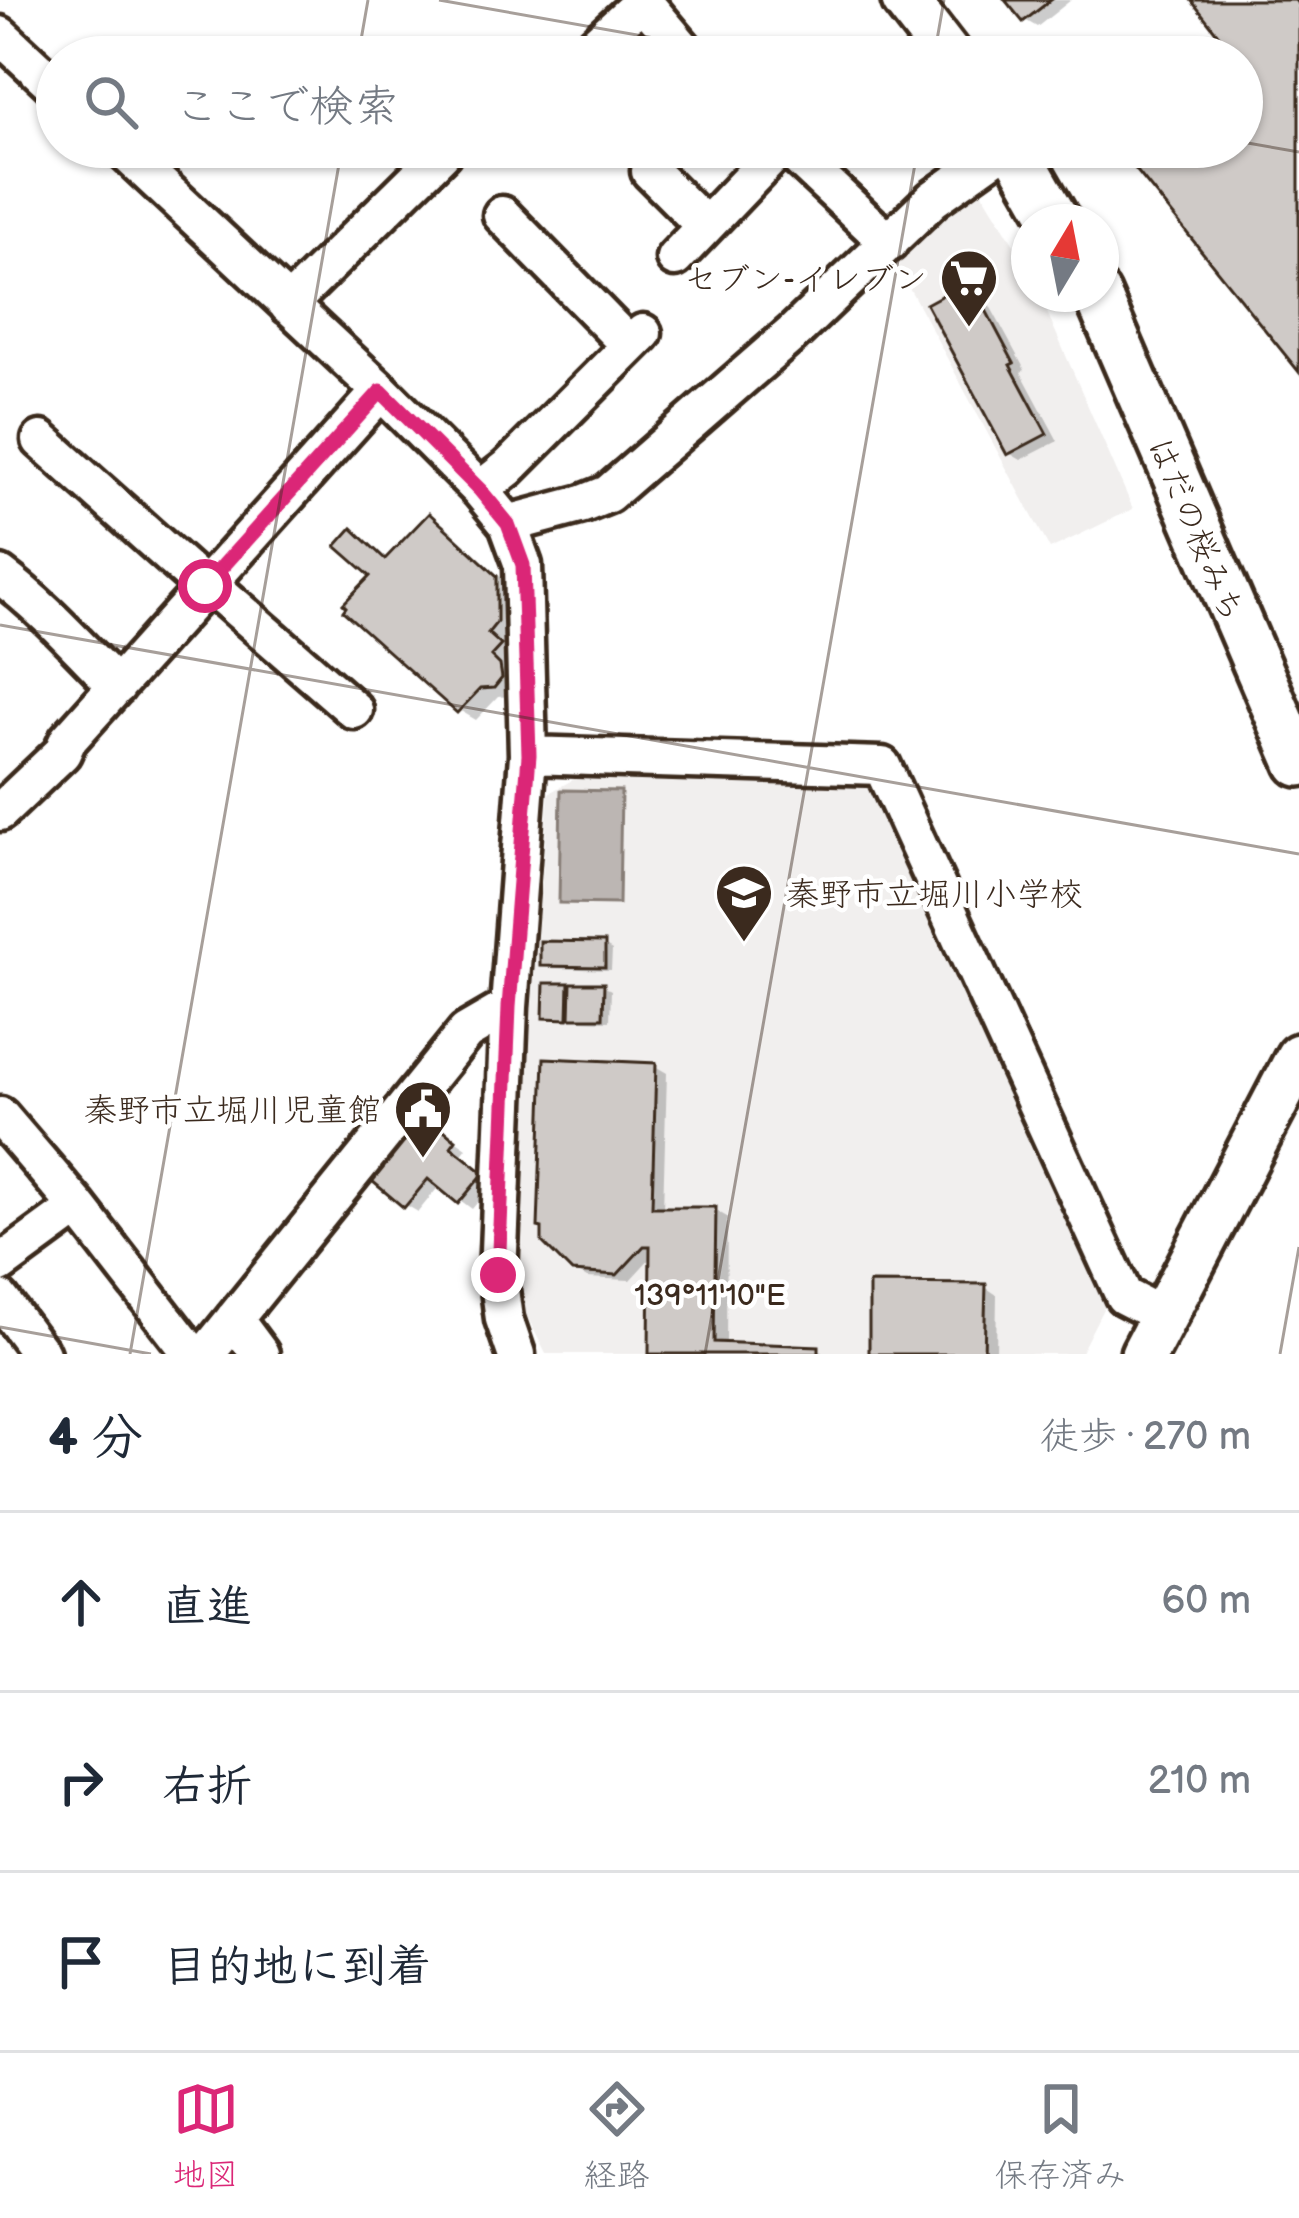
<!DOCTYPE html>
<html lang="ja">
<meta charset="utf-8">
<style>
:root{--surface:#fff;--page:#f6f6f7;--text:#1f2937;--muted:#747a83;--line:#e0e1e3;--accent:#db2777}
body{margin:0;font-family:"Balsamiq Sans","Klee One",sans-serif;background:var(--page);color:var(--text)}
.compass{position:absolute;left:1011px;top:204px;width:108px;height:108px;border-radius:50%;background:var(--surface);box-shadow:0 3px 9px #0004;rotate:10deg}
.stop{position:absolute;width:36px;height:36px;margin:-27px;border:9px solid #db2777;border-radius:50%;background:#fff}
.stop.end{background:#db2777;border-color:#fff;box-shadow:0 3px 12px #0008}
.list{margin:0;padding:0;list-style:none}
h2{display:flex;justify-content:space-between;align-items:center;height:156px;margin:0;padding:0 48px;font-size:51px}
h2 small{font-size:39px;font-weight:400;color:var(--muted)}
.list li{display:grid;grid-template-columns:78px 1fr auto;gap:36px;align-items:center;box-sizing:border-box;height:180px;padding:0 48px;border-top:3px solid var(--line)}
.list b{display:block;font-size:45px;white-space:nowrap}
.list em{font-size:39px;font-style:normal;color:var(--muted)}
.icon{flex:none;width:66px;height:66px;fill:none;stroke:currentColor;stroke-width:2;stroke-linecap:round;stroke-linejoin:round}
.map{position:relative;flex:none;width:1299px;height:1354px;overflow:hidden}
.search{position:absolute;background:var(--surface);box-shadow:0 3px 9px #0004;left:36px;right:36px;top:36px;height:132px;display:flex;align-items:center;gap:30px;box-sizing:border-box;padding:0 42px;border-radius:66px;color:var(--muted);font-size:45px}
.sheet{height:696px;background:var(--surface)}
nav{display:flex;justify-content:space-around;align-items:center;box-sizing:border-box;height:168px;border-top:3px solid var(--line);background:var(--surface);font-size:33px;color:var(--muted)}
nav a{display:grid;justify-items:center;gap:6px}
nav .on{color:var(--accent)}
.map>svg:first-child{display:block}
.built{fill:#f1efee}
.water{fill:#bcb6b3;stroke:#887e77;stroke-width:3}
.shadow{fill:#0003}
.building{fill:#cfcac7;stroke:#3b2a1e;stroke-width:3}
.lines{fill:none;stroke-linecap:round;stroke-linejoin:round}
.minor-casing{stroke:#3b2a1e;stroke-width:45}
.major-casing{stroke:#3b2a1e;stroke-width:54}
.minor{stroke:#fff;stroke-width:36}
.major{stroke:#fff;stroke-width:45}
.route{stroke:#db2777;stroke-width:15}
.ticks{fill:none;stroke:#3b2a1e;stroke-width:3;stroke-opacity:0.45}
.labels{text-anchor:middle;stroke-width:9;stroke-linejoin:round;paint-order:stroke}
.poi-label{font-size:33px;fill:#3b2a1e;stroke:#fff;text-anchor:end}
.street-label{font-size:33px;fill:#3b2a1e;stroke:#fff}
.ticks-label{font-size:30px;text-anchor:middle;fill:#3b2a1e;stroke:#fff;stroke-width:9;stroke-linejoin:round;paint-order:stroke}
</style>
<div class="map">
<svg width="1299" height="1354" viewBox="0 0 1299 1354">
<rect width="100%" height="100%" fill="#fff"/>
<filter id="ink" filterUnits="userSpaceOnUse"><feTurbulence type="fractalNoise" baseFrequency=".00833" numOctaves="2"/><feDisplacementMap in="SourceGraphic" scale="24" xChannelSelector="R" yChannelSelector="G"/><feConvolveMatrix kernelMatrix="1 2 1 2 8 2 1 2 1" color-interpolation-filters="sRGB"/></filter>
<g filter="url(#ink)">
<path class="built" d="M978 185 1023 259 1029 272V294H1039L1133 509 1050 549 892 256Z
M576 778 881 788 1108 1299 1080 1354H546L516 1294 525 1094 549 793Z"/>
<path class="water" d="M561 790 621 791 619 904 559 903Z"/>
<path class="shadow" d="M1009 0H1071L1037 27 1025 20Z
M970 284 982 291 1025 370 1021 372 1058 441 1021 460 1009 453Z
M429 516 446 526 512 588 513 632 503 644 516 656 506 667 519 683 512 696 498 697 476 720 459 710 374 575 353 532 369 542 389 560Z
M604 945 612 950 611 970 550 968 543 964Z
M568 986 574 990 603 986 611 990 610 1021 581 1020 570 1014V1018L546 1017Z
M655 1066 667 1073 663 1210H715L727 1217 726 1346 818 1349 827 1354H652L653 1255 630 1280 587 1278 574 1270Z
M439 1129 467 1148 461 1156 494 1182 472 1209 440 1185 418 1212 406 1205Z
M872 1286 985 1287 997 1295 996 1354H872Z"/>
<path class="building" d="M1005 0H1051L1023 22Z
M1191 0H1295L1299 5V372L1133 166 1158 147H1242V81L1250 75 1242 65V57H1236Z
M970 280 1014 363 1010 365 1047 434 1007 455 926 304Z
M429 513 497 576V622L488 633 501 645 491 656 500 665 502 678 494 688 480 689 457 713 343 611 346 607 343 604 370 576 336 546 352 528 385 559Z
M540 941 605 942V967L540 966Z
M544 983H569L568 1019 543 1018Z
M571 983H604L603 1018H570Z
M544 1058 656 1063 652 1207H716L714 1342 819 1346V1354H649L650 1246H644L617 1275 572 1272 542 1242V1228L538 1227Z
M414 1117 433 1132 438 1125 456 1140 451 1147 484 1173 458 1204 428 1179 404 1208 366 1176Z
M869 1283 986 1284 984 1354H869Z"/>
<g class="lines">
<g class="minor-casing">
<path id="minor" d="M642 0 690 57
M0 35 57 88
M582 57 643 1
M120 147 381 391 480 490 508 524 523 565 528 755 509 1007 498 1275 504 1319 516 1354
M787 147 889 243
M650 171 705 226
M502 215 629 345
M675 258 781 147
M288 305 442 153
M41 440 205 587
M480 490 508 468 643 333
M508 524 583 504 608 494 793 333 933 199 1006 147
M0 575C43 607 79 648 117 686
M208 583 354 710
M528 755 882 766 1124 1296 1163 1316
M0 812 62 753 68 740 381 391
M0 1116 78 1207 192 1354
M0 1264 78 1207
M0 1299 41 1354
M234 1319 260 1354
M206 1354 466 1032 509 1007"/>
</g>
<g class="major-casing">
<path id="major" d="M905 0 949 57
M1014 147 1057 222
M1097 294 1299 763
M1144 1354 1299 1057"/>
</g>
<use href="#minor" class="minor"/>
<use href="#major" class="major"/>
</g>
</g>
<g class="lines" filter="url(#ink)">
<path class="route" d="M205 586 381 391 480 490 508 524 523 565 529 755 509 1007 498 1275"/>
</g>
<path class="ticks" d="M439 0 762 57M358 57 368 0M934 57 944 0M1242 142 1299 152M0 625 1299 854M0 1327 151 1354M130 1354 342 147M705 1354 918 147M1280 1354 1299 1247"/>
<defs>
<g id="supermarket-pin" transform="scale(3)"><path d="M0 17L-7.5 6A9.5 9.5 0 1 1 7.5 6Z" fill="#3b2a1e" stroke="#fff"/><path d="M-6-5.5h2.5l.6 2H6L4.5 2H-2.5L-4.4-4H-6ZM-1.5 3.2a1.3 1.3 0 1 0 .1 0ZM3 3.2a1.3 1.3 0 1 0 .1 0Z" fill="#fff"/></g>
<g id="school-pin" transform="scale(3)"><path d="M0 17L-7.5 6A9.5 9.5 0 1 1 7.5 6Z" fill="#3b2a1e" stroke="#fff"/><path d="M0-5L7-2L0 1L-7-2ZM-4 1L0 2.5L4 1V4Q0 6-4 4Z" fill="#fff"/></g>
<g id="civic-pin" transform="scale(3)"><path d="M0 17L-7.5 6A9.5 9.5 0 1 1 7.5 6Z" fill="#3b2a1e" stroke="#fff"/><path d="M-.6-6.5H3V-4.5H.6V-3L4-1V1h2V6H-6V1h2V-1L-.6-3ZM-1.2 2.5V6h2.4V2.5Z" fill="#fff"/></g>
</defs>
<g fill-rule="evenodd">
<use href="#supermarket-pin" x="969" y="278"/>
<use href="#school-pin" x="744" y="893"/>
<use href="#civic-pin" x="423" y="1109"/>
</g>
<g class="labels">
<g class="poi-label">
<text x="927" y="290">セブン-イレブン</text>
<text x="786" y="905" text-anchor="start">秦野市立堀川小学校</text>
<text x="381" y="1121">秦野市立堀川児童館</text>
</g>
<g class="street-label">
<text transform="translate(1197 529) rotate(67)" y="12">はだの桜みち</text>
</g>
</g>
<g class="ticks-label">
<text x="710" y="1305">139°11'10"E</text>
</g>
</svg>
<svg class="compass" viewBox="-18 -18 36 36"><path d="M0-13l5 13h-10z" fill="#e53935"/><path d="M0 13l5-13h-10z" fill="#747a83"/></svg>
<div class="stop" style="left:205px;top:586px"></div>
<div class="stop end" style="left:498px;top:1275px"></div>
<div class="search"><svg class="icon" aria-label="search" viewBox="0 0 24 24"><circle cx="10" cy="10" r="6"/><path d="M15 15l6 6"/></svg>ここで検索</div>
</div>
<section class="sheet">
<h2>4 分<small>徒歩 · 270 m</small></h2>
<ul class="list">
<li><svg class="icon" aria-label="ahead" viewBox="0 0 24 24"><path d="M12 20V5M6 11l6-6 6 6"/></svg><div><b>直進</b></div><em>60 m</em></li>
<li><svg class="icon" aria-label="right" viewBox="0 0 24 24"><path d="M7 20v-9h11M14 6l5 5-5 5"/></svg><div><b>右折</b></div><em>210 m</em></li>
<li><svg class="icon" aria-label="arrive" viewBox="0 0 24 24"><path d="M6 21V4h12l-3 4 3 4H6"/></svg><div><b>目的地に到着</b></div></li>
</ul>
</section>
<nav>
<a class="on"><svg class="icon" aria-label="map" viewBox="0 0 24 24"><path d="M3 6l6-2 6 2 6-2v14l-6 2-6-2-6 2zM9 4v14M15 6v14"/></svg>地図</a>
<a><svg class="icon" aria-label="directions" viewBox="0 0 24 24"><path d="M12 3l9 9-9 9-9-9zM9 14v-3h6M13 9l2 2-2 2"/></svg>経路</a>
<a><svg class="icon" aria-label="saved" viewBox="0 0 24 24"><path d="M7 4h10v16l-5-4-5 4z"/></svg>保存済み</a>
</nav>
